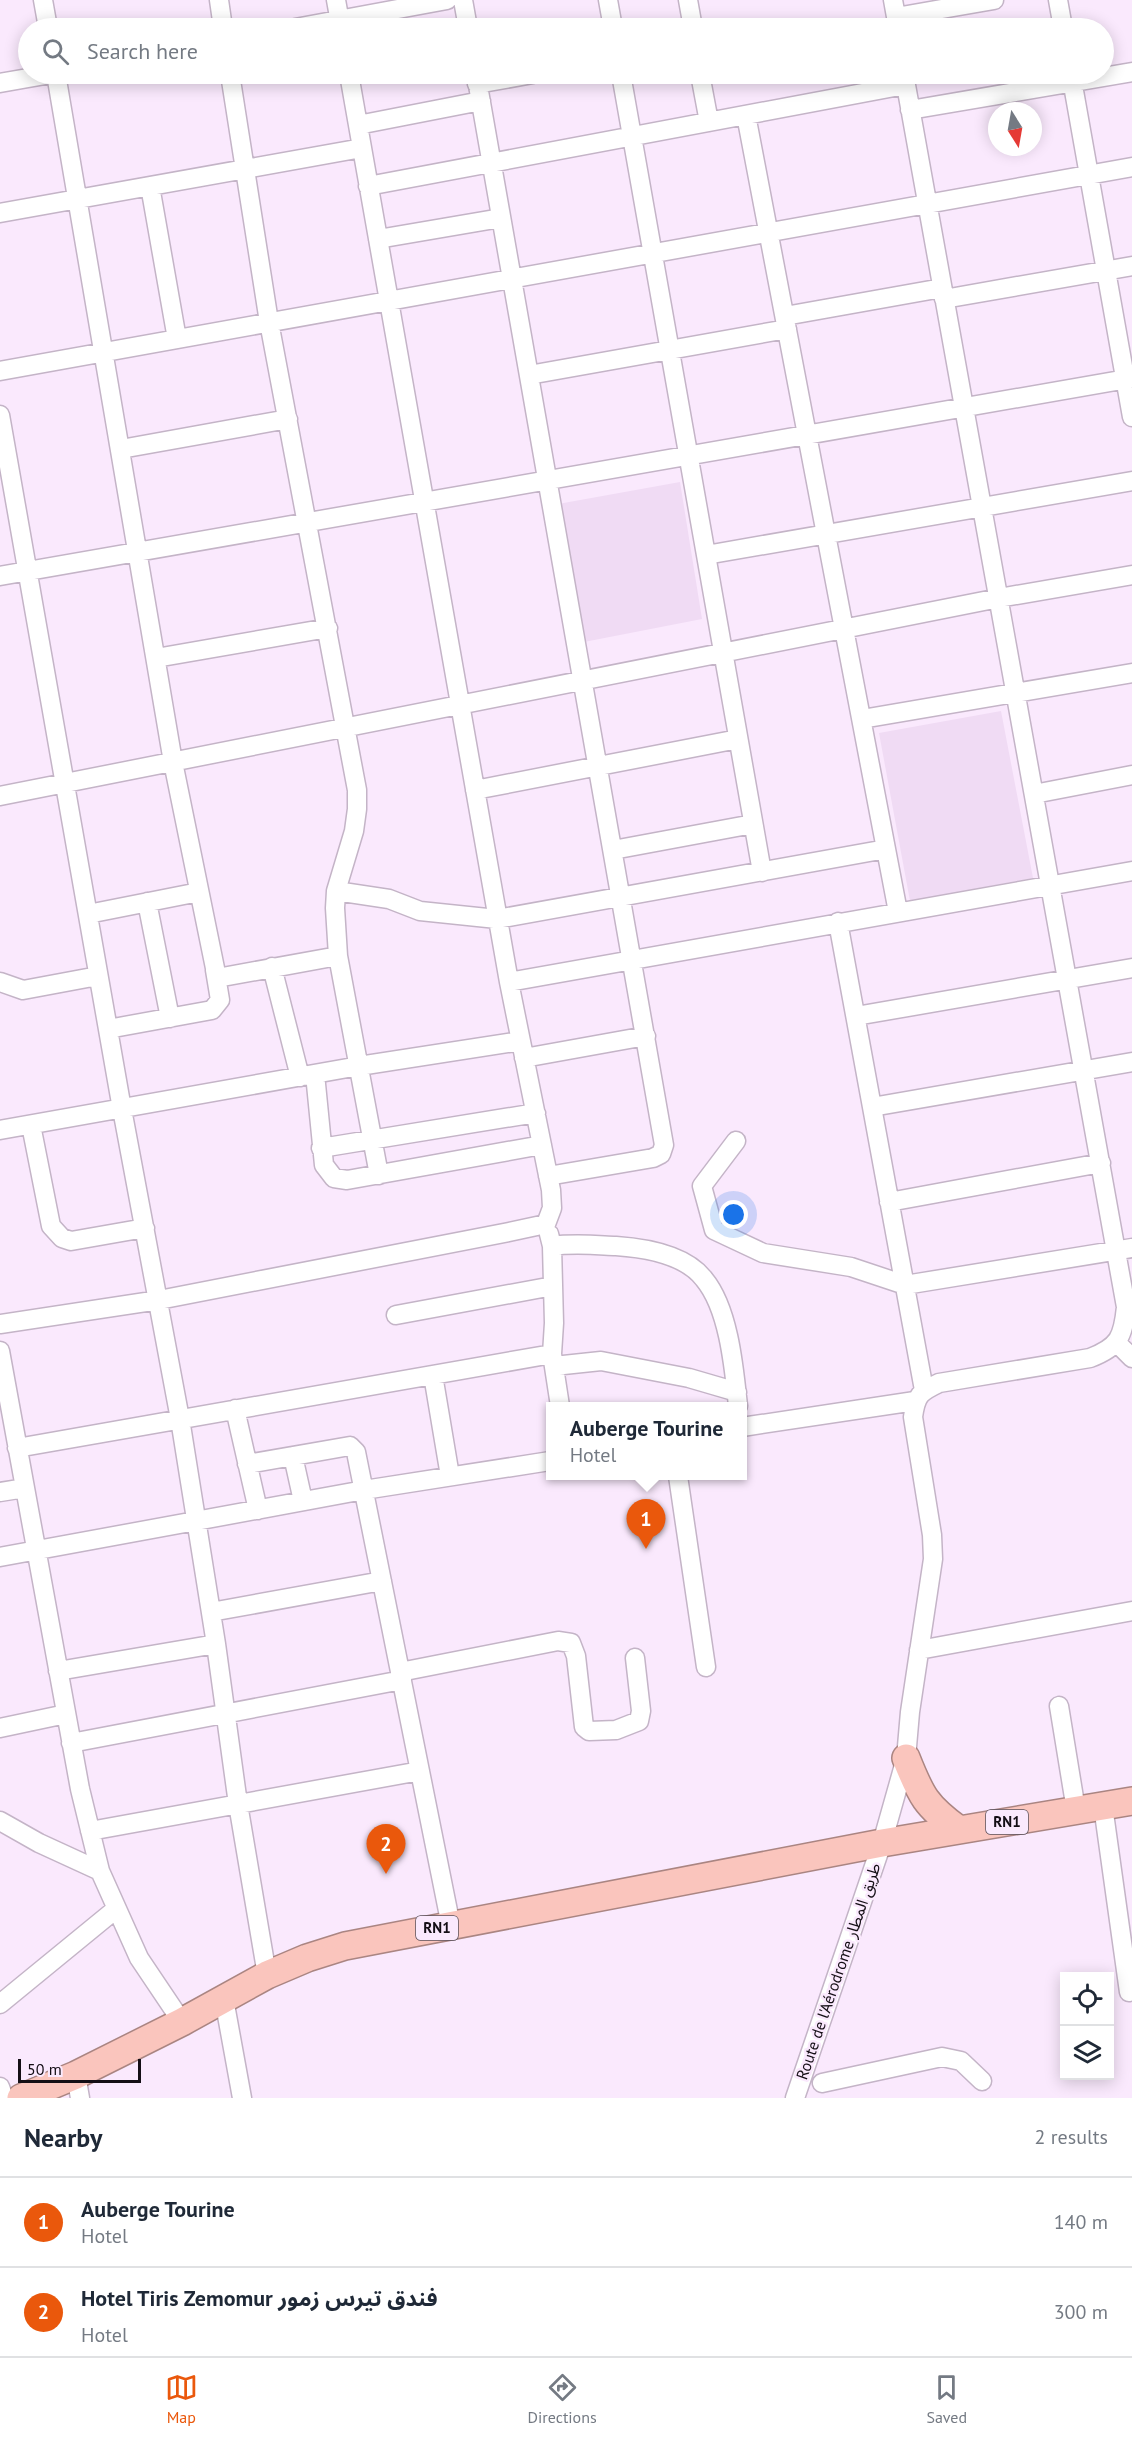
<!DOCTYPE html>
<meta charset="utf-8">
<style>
:root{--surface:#fff;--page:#f6f6f7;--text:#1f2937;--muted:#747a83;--line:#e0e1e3;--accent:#ea580c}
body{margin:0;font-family:"PT Sans","Noto Sans Arabic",sans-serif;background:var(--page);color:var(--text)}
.controls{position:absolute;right:18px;bottom:18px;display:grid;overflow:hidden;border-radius:0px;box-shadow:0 3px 15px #0003}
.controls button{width:54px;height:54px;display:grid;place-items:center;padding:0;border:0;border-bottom:2px solid var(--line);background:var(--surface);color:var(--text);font:30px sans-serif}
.compass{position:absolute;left:988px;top:102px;width:54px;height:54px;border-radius:50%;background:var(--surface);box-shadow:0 3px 15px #0003;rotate:169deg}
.scale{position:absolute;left:18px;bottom:15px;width:123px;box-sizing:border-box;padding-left:6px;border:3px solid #140e15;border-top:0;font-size:16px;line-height:21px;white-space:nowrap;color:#140e15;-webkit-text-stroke:4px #fae9fd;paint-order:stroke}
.you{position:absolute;left:734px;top:1215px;width:21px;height:21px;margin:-15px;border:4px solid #fff;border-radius:50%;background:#1a73e8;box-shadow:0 0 0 9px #1a73e833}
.badge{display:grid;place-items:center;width:39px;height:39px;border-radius:50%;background:var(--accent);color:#fff;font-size:20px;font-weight:700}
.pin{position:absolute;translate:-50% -50px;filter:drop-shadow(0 2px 3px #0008)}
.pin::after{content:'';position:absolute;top:32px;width:21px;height:18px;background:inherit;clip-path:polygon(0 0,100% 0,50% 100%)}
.popup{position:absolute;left:546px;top:1402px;width:201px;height:78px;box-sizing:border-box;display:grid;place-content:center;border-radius:0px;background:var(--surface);filter:drop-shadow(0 2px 4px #0005);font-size:20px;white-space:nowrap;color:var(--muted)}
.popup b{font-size:22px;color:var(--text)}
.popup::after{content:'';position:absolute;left:50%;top:100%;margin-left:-12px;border:12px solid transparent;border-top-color:var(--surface)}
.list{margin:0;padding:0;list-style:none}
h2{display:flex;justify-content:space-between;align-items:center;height:78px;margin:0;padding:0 24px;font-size:26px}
h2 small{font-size:20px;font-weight:400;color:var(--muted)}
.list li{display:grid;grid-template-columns:39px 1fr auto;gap:18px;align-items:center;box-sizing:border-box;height:90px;padding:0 24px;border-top:2px solid var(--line)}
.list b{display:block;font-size:22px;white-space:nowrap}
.list p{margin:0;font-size:20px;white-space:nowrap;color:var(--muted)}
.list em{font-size:20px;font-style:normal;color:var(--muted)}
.icon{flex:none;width:33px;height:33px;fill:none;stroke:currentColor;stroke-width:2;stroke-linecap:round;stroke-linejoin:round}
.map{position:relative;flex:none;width:1132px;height:2098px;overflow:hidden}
.search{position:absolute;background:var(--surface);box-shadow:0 3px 15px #0003;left:18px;right:18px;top:18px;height:66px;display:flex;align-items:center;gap:15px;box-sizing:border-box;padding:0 21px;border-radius:33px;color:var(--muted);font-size:22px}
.sheet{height:258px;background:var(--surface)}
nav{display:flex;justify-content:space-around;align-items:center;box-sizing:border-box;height:84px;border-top:2px solid var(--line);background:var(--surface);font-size:16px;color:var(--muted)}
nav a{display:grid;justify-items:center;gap:3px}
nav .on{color:var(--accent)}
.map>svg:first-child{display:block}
.built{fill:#f0dbf4}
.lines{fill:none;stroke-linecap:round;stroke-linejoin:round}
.minor-casing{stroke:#c4b4c7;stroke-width:21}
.highway-casing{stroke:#aa8582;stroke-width:30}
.minor{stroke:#fff;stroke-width:18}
.highway{stroke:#fac5bd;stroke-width:27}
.labels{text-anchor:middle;stroke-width:5;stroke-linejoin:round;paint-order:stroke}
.shield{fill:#fae9fd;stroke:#59505b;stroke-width:1.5}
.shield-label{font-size:15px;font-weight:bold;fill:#140e15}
.street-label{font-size:16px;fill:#140e15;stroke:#fae9fd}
</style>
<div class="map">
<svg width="1132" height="2098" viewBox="0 0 1132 2098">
<rect width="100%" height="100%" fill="#fae9fd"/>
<path class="built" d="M680 482 702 619 584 642 558 504Z
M1001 711 1033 878 910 901 879 733Z"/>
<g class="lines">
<g class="minor-casing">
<path id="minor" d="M43 0 48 28
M219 0 223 28
M336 0 341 28
M463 0 468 28
M608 0 613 28
M688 0 693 28
M893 0 898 28
M1058 0 1063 28
M896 17 994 0
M295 28 447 0
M56 74 173 762 217 978 338 956 379 1175
M230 74 269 322 357 790V809L354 831 336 891 335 908 338 956
M476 74 664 1145 661 1154 653 1158 548 1176
M621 74 762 872
M700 74 709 122
M1071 74 1132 417
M0 83 51 74
M477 84 533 74
M910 110 1132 72
M746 115 898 912
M358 125 481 101
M150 186 177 339
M368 186 905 85
M0 213 362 148
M378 239 501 218
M944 299 1132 266
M785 316 942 288
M0 371 1132 167
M529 375 787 329
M0 415 122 1109 180 1419 216 1644 238 1804 267 1975
M121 449 288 419
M706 555 1132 481
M0 576 1132 378
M156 658 328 628
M862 719 1132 673
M475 790 738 739
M1034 794 1132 775
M0 796 999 598 1132 575
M613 850 753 824
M336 891 389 899 420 911 497 919 886 849
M147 902 170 1018
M88 914 199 892
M838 922 924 1390
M272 967 300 1077
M0 982 23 990 98 976
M509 982 1132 871
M856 1016 1132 968
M108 1029 212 1010 220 1000 215 970
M524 1058 646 1036
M315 1074 324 1165 334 1178 347 1180 542 1145
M872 1107 1132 1062
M31 1125 51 1226 62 1238 71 1241 145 1228
M0 1130 359 1066 521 1041
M736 1141 702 1186 714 1230 763 1253 851 1267 905 1285 1132 1248
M321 1148 536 1113
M889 1202 1101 1163
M549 1234 552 1246 554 1323 552 1354 560 1406
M552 1246C574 1243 594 1245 616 1246 645 1248 685 1254 704 1279 729 1309 734 1368 738 1406
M396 1315 553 1286
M0 1324 159 1300 509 1232 546 1224 552 1208 551 1190 509 982 349 74
M1117 1343 1132 1358
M0 1351 80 1789 100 1871 139 1958 182 2022
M554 1366 601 1361 689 1378 737 1392
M433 1375 450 1476
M235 1409 258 1510
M742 1427 915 1401
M17 1448 552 1354
M293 1456 303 1501
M247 1464 350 1446 356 1452 451 1926
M678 1476 706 1667
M0 1492 25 1488
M0 1557 364 1490 550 1461
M211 1612 382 1581
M919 1650 1132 1611
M58 1671 216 1644
M400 1672 558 1641 571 1643 576 1656 584 1727 589 1731 616 1730 639 1721 641 1711 635 1658
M1059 1706 1076 1810
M0 1728 66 1714
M71 1743 402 1680
M1103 1806 1129 1992
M0 1821 39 1843 100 1871
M90 1831 420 1771
M224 1999 242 2098
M0 2004 116 1909
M76 2075 80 2098
M822 2083 942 2057 961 2061 982 2081
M0 2087 4 2098
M795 2098 882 1843 906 1758 910 1712 933 1559 932 1535 913 1417C916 1395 920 1392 939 1383L1090 1358C1119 1347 1123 1337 1126 1307L904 74"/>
</g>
<g class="highway-casing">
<path id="highway" d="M906 1758C921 1796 926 1806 959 1830
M21 2098 76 2075 182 2022 267 1975 307 1958 345 1946 882 1843 1132 1801"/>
</g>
<use href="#minor" class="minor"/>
<use href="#highway" class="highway"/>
</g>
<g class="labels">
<g class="shield">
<rect x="986" y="1810" width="42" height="24" rx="4.5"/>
<rect x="416" y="1916" width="42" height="24" rx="4.5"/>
</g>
<g class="shield-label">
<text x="1007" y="1827">RN1</text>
<text x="437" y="1933">RN1</text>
</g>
<g class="street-label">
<text transform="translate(838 1971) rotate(-71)" y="6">Route de l'Aérodrome طريق المطار</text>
</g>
</g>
</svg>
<div class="controls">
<button><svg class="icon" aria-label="locate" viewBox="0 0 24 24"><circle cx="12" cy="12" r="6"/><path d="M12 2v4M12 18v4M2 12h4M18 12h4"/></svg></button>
<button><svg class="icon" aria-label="layers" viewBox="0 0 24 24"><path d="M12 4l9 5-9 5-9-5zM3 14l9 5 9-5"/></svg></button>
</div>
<svg class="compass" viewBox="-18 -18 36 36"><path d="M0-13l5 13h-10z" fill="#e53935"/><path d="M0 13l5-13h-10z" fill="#747a83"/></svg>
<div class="scale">50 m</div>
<div class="you"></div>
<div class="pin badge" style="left:646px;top:1549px">1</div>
<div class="popup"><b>Auberge Tourine</b>Hotel</div>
<div class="pin badge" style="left:386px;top:1874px">2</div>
<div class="search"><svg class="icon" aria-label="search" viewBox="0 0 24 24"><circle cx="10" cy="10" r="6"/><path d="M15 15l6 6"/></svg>Search here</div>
</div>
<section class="sheet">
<h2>Nearby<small>2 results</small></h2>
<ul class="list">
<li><span class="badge">1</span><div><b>Auberge Tourine</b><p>Hotel</p></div><em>140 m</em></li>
<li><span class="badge">2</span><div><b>Hotel Tiris Zemomur فندق تيرس زمور</b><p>Hotel</p></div><em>300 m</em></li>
</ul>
</section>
<nav>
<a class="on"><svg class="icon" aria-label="map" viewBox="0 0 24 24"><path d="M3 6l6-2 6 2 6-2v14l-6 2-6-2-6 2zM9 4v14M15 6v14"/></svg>Map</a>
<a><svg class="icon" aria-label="directions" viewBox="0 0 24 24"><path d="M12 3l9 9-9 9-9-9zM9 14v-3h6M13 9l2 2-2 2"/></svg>Directions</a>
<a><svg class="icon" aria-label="saved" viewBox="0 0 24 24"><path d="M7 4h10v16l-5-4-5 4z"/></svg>Saved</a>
</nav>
